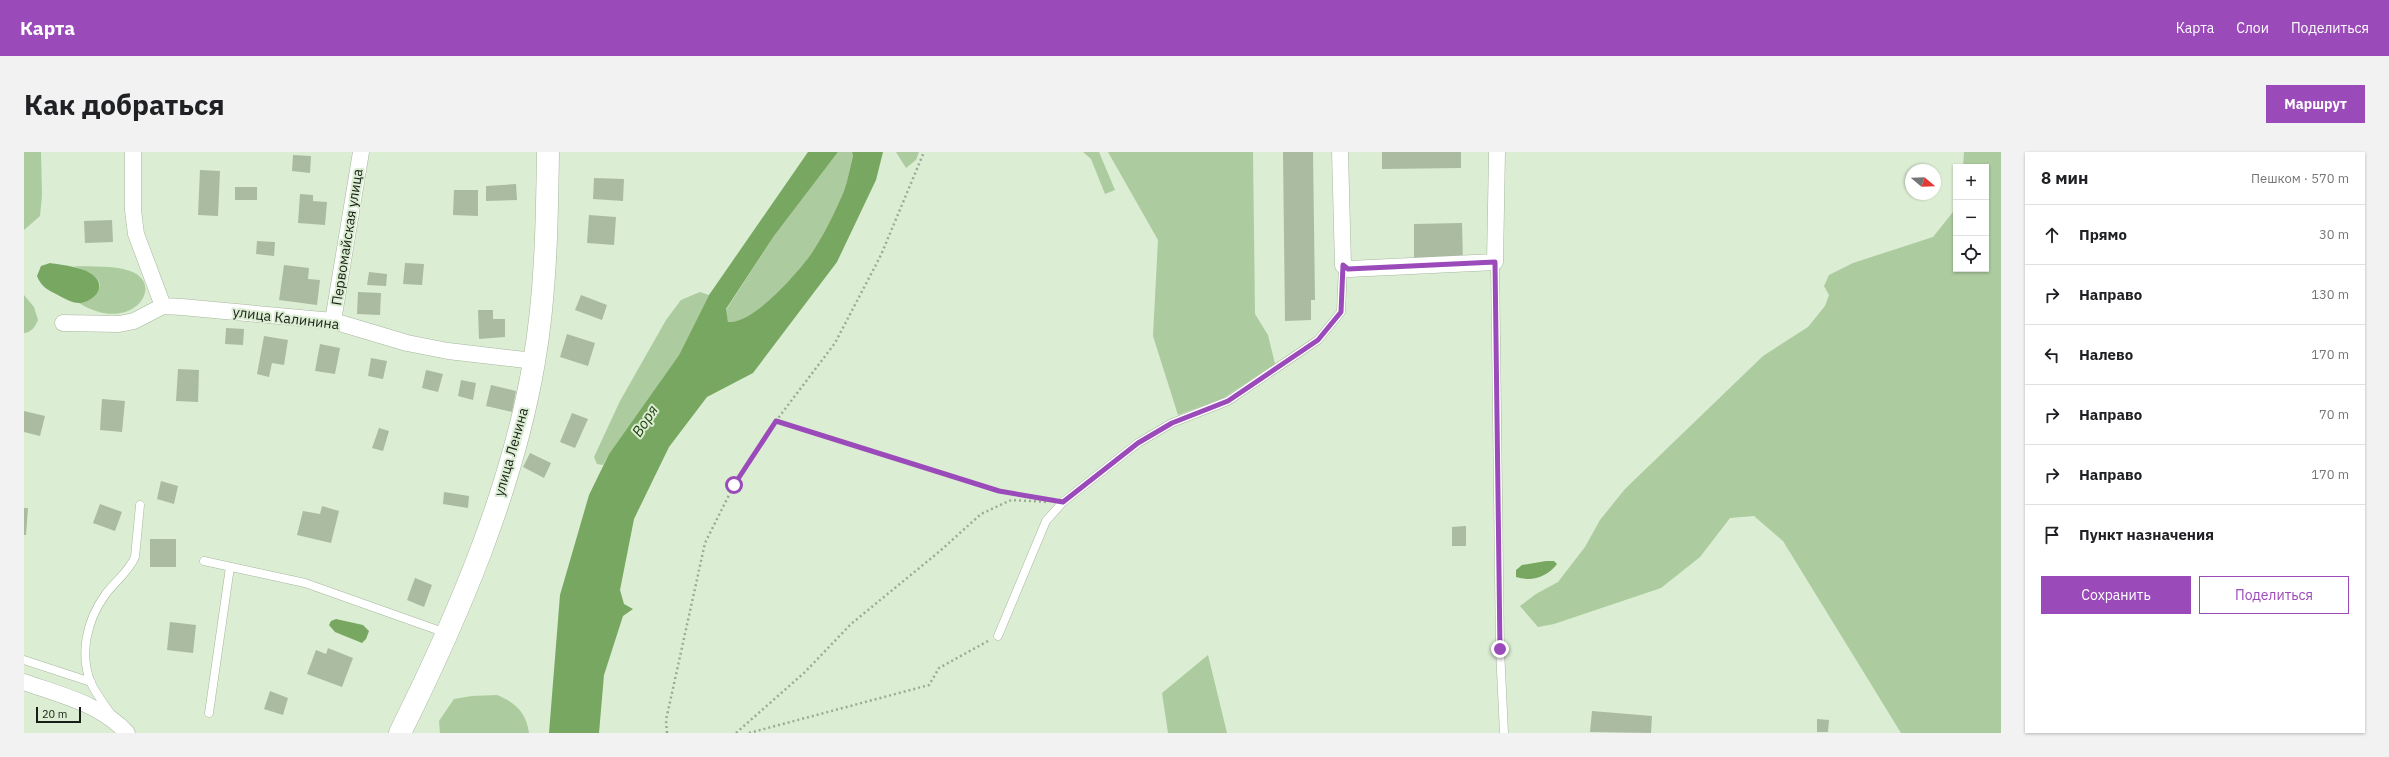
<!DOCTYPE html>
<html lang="ru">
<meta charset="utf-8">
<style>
:root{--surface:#fff;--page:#f2f2f2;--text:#202124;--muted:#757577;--line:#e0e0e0;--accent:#9b4aba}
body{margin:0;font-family:"IBM Plex Sans",sans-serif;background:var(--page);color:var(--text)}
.controls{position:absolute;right:12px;top:12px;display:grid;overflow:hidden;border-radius:0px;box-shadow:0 1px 3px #0004}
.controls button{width:36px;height:36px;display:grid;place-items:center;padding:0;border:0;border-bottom:1px solid var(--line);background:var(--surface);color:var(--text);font:20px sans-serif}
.compass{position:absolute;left:1881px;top:12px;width:36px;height:36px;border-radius:50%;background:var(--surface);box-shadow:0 1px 3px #0004;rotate:109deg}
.scale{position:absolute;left:12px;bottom:10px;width:45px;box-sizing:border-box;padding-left:4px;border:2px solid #181e15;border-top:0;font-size:11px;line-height:14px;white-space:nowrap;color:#181e15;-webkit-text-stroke:3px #dbedd3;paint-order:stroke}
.stop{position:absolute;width:12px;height:12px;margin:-9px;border:3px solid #9b4aba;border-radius:50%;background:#fff}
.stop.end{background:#9b4aba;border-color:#fff;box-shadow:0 1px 4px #0008}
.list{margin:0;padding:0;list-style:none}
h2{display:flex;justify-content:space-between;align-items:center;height:52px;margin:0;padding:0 16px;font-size:17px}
h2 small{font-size:13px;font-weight:400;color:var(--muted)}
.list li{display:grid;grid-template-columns:26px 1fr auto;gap:12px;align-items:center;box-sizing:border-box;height:60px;padding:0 16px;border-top:1px solid var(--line)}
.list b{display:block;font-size:15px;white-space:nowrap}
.list em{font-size:13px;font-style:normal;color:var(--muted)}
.actions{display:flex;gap:8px;padding:12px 16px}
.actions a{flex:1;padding:9px 0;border:1px solid var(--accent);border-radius:0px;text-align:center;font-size:14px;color:var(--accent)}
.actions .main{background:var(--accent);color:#fff}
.icon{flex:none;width:22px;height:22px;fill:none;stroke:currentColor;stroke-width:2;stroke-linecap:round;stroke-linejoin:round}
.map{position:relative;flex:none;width:1977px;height:581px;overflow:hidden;border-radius:0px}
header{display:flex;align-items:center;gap:24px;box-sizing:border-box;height:56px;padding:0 20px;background:var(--accent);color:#fff}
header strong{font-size:19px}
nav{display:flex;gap:22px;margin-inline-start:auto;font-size:14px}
.intro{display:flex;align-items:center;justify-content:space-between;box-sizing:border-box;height:96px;padding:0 24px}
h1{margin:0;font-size:28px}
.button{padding:10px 18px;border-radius:0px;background:var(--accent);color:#fff;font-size:14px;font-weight:700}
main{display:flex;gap:24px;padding:0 24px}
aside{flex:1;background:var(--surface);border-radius:0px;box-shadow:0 1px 3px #0004}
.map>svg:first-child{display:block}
.green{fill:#accb9e}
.water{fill:#78a761}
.building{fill:#aabba2}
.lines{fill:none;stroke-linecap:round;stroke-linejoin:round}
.lane-casing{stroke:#a6b79e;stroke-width:9}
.street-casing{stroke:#a6b79e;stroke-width:17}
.secondary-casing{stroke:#a6b79e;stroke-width:23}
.path{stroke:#9dab96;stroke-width:2.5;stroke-dasharray:2 3;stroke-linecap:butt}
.lane{stroke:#fff;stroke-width:8}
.street{stroke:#fff;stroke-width:16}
.secondary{stroke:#fff;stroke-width:22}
.route{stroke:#9b4aba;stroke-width:5}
.labels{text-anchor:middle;stroke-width:4;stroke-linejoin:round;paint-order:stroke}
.street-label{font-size:14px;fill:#181e15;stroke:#dbedd3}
.water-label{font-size:15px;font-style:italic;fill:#1c3a07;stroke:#dbedd3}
</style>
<header>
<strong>Карта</strong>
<nav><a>Карта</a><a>Слои</a><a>Поделиться</a></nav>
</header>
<div class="intro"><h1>Как добраться</h1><a class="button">Маршрут</a></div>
<main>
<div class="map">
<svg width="1977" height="581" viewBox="0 0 1977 581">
<rect width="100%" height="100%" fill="#dbedd3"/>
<path class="green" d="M0 0H17L18 43 16 64 0 78Z
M814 0H828L829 4C825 19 823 35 816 48 808 66 798 86 787 102 773 123 730 172 704 170L702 158 750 84Z
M872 0H895L892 8 882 16Z
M1059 0H1075L1091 38 1081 42 1067 7Z
M1084 0H1229L1231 162 1244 183 1251 212 1198 247 1154 263 1129 184 1134 88Z
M1940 0H1977V581H1877L1759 389 1730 364 1706 366 1676 405 1637 436 1530 472 1514 475 1496 454 1512 442 1534 430 1561 395 1576 368 1601 337 1739 204 1784 175 1801 154 1805 143 1800 134 1805 123 1829 111 1909 85 1929 60 1932 51V117H1962V15H1939Z
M50 114C67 115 89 113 106 119 143 132 108 184 55 151 65 148 85 137 71 125 65 120 57 117 50 114Z
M676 140 685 143 655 203 585 302 579 313 573 312 570 305 596 249 642 168 657 148Z
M0 143 10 155 14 168C11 175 8 180 0 181Z
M1184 503 1203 581H1144L1138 541Z
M473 543C492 551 502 560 505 581H416L415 569 430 547 448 544Z"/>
<path class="water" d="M784 0H814L750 84 702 157 704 170C729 172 773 122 787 102 798 86 808 66 816 48 823 35 825 19 829 4L828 0H859L852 28 813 110 729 221 683 245 645 295 610 367 596 438 600 452 609 457 599 464 580 523 575 581H525L536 443 565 343 585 302 655 203 685 143Z
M26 111C39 113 63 115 72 126 82 138 67 150 55 151 48 151 39 146 32 142 22 137 17 134 13 124L17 114Z
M1522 409H1530L1533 412C1523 425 1508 430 1492 425V418L1498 413Z
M312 467 339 473 345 479 342 487 338 491 311 480 305 473 307 469Z"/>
<path class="building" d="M1259 0H1289L1291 148H1287V168L1261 169Z
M1358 0H1437V16L1358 17Z
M269 3 287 4 286 21 268 19Z
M176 18 196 19 194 64 174 63Z
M570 26 600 27 599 49 569 47Z
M492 32 493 48 462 49V34Z
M211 35H233V48H211Z
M430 38H454V64L429 63Z
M276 42 289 43V49L303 50 301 73 274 71Z
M565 63 592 65 590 93 563 91Z
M88 68 89 90 61 91 60 69Z
M1438 71 1439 110 1390 111V72Z
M233 89 251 90 250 104 232 102Z
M381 111 400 112 398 133 379 132Z
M260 113 285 116 284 127 296 128 293 153 255 148Z
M345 120 363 122 362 134 343 133Z
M334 140 357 141 356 163 333 162Z
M557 143 583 153 578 168 551 158Z
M454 158H469V167H481V185L455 187Z
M202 176 220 177 219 193 201 192Z
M543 182 571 191 564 214 536 205Z
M240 184 264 188 260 213 248 211 245 225 233 222Z
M296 192 316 196 311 222 291 219Z
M347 206 363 209 359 227 344 224Z
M154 217 175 218 174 250 152 249Z
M402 218 419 222 414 240 398 236Z
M437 228 452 231 449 248 434 244Z
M467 233 492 239 488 260 462 254Z
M78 247 101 249 98 280 76 278Z
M0 259 21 264 16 284 0 280Z
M548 261 564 267 551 296 536 290Z
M355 276 365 279 359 299 348 296Z
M506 301 527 311 520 326 499 315Z
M137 329 154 334 150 352 133 347Z
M420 340 445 344 444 356 419 352Z
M76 352 98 360 91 379 69 371Z
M298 354 315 359 307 391 273 383 279 359 296 362Z
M0 356H4L2 383H0Z
M1442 374V394H1428V375Z
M126 387H152V415H126Z
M391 426 408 433 400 455 383 448Z
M146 470 172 473 169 501 143 498Z
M304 496 329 506 318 535 283 522 292 498 302 502Z
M246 539 264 546 259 563 240 557Z
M1568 559 1628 564 1627 581 1566 580Z
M1793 567 1805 568 1804 580H1793Z"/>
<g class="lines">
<g class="lane-casing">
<path id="lane" d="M1471 110 1476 497 1480 581
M180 409 281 431 422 481
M974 484 1022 369 1039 350 1114 291 1148 271 1204 249 1294 188 1317 160 1319 113
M0 508 67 530
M185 561 206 415
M87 562C80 552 72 542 67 531 55 502 63 468 81 443 91 429 104 421 111 405L116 353"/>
</g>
<g class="street-casing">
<path id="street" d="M109 0V58L112 82 139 154
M1316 0 1319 113 1325 117 1471 110 1473 0
M309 169 337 0
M39 171 95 172 110 169 139 154 158 155 309 169 383 191 424 199 510 209
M0 530C36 543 77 552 103 581"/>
</g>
<g class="secondary-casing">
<path id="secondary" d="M376 581C434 464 488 339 510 210 522 141 523 70 524 0"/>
</g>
<path class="path" d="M752 269 975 339 1026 348
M643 581 642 568 681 391 710 333 752 269 811 191 857 103 900 0
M712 581 781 520 827 472 916 399 957 362 987 348 1024 350
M725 581 905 533 915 516 964 489"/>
<use href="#lane" class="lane"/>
<use href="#street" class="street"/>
<use href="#secondary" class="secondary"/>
</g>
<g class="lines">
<path class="route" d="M710 333 752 269 975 339 1039 350 1114 291 1148 271 1204 249 1294 188 1317 160 1319 113 1324 117 1471 110 1476 497"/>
</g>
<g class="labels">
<g class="street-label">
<text transform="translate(323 85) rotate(-81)" y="5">Первомайская улица</text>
<text transform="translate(262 166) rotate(7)" y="5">улица Калинина</text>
<text transform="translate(487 300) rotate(-74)" y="5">улица Ленина</text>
</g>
<g class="water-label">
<text transform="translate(621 269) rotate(-57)" y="5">Воря</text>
</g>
</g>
</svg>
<div class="controls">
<button>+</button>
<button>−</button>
<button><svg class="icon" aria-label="locate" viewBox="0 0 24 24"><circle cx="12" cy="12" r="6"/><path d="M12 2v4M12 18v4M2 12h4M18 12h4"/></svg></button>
</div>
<svg class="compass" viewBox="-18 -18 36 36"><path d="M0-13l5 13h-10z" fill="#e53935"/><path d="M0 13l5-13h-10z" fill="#757577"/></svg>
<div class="scale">20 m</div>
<div class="stop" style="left:710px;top:333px"></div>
<div class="stop end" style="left:1476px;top:497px"></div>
</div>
<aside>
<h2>8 мин<small>Пешком · 570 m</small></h2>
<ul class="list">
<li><svg class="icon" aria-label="ahead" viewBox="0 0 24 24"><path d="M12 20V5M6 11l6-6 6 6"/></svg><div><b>Прямо</b></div><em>30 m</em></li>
<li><svg class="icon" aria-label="right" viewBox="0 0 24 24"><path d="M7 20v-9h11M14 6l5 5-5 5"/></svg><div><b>Направо</b></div><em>130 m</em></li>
<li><svg class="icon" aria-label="left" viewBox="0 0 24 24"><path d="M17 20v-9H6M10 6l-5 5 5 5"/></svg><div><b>Налево</b></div><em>170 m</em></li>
<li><svg class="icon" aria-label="right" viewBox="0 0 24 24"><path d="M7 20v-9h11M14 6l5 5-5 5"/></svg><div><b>Направо</b></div><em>70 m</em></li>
<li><svg class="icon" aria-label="right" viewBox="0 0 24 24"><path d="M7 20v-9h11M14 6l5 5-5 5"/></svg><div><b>Направо</b></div><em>170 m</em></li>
<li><svg class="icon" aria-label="arrive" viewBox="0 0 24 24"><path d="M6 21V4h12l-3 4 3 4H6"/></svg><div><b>Пункт назначения</b></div></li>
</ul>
<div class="actions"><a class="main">Сохранить</a><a>Поделиться</a></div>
</aside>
</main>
